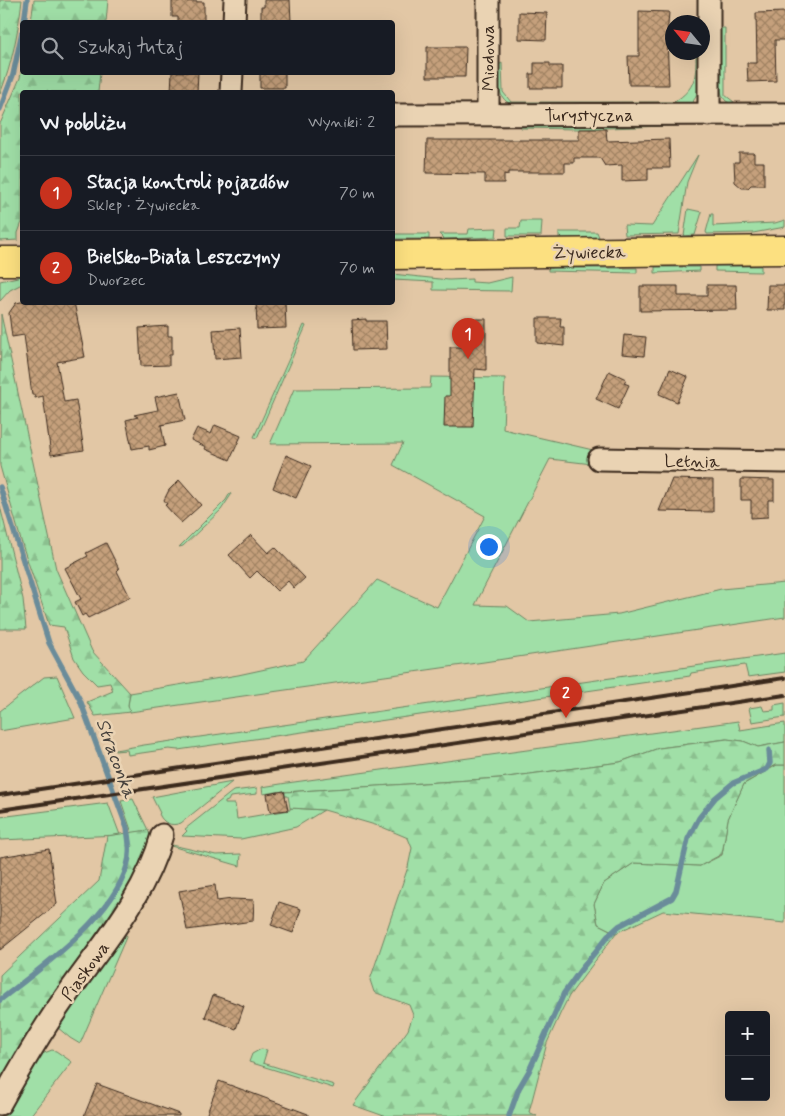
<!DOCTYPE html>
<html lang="pl">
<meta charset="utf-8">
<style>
:root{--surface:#171b24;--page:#20242c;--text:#f1f3f6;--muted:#9ea1a6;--line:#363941;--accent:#c8321e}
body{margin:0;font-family:Mynerve,sans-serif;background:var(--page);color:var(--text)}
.controls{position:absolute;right:15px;bottom:15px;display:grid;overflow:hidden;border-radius:5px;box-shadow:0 5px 20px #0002}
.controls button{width:45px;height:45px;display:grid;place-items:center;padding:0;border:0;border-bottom:1px solid var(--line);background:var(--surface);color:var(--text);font:25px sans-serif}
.compass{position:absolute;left:665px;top:15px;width:45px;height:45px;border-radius:50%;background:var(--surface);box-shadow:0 5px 20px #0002;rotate:299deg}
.you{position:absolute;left:488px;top:546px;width:18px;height:18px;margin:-12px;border:4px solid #fff;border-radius:50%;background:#1a73e8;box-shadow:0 0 0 8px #1a73e833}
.badge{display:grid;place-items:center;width:32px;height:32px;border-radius:50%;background:var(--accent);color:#fff;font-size:16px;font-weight:700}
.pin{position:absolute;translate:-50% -41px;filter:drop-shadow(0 1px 2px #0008)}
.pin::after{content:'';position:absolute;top:26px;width:18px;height:15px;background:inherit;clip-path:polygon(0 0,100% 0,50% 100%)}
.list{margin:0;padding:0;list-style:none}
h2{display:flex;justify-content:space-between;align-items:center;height:65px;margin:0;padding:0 20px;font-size:21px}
h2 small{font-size:16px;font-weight:400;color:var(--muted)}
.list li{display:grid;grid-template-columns:32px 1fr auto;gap:15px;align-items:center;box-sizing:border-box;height:75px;padding:0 20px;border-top:1px solid var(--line)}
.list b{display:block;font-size:19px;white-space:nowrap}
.list p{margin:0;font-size:16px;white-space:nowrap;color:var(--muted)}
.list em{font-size:16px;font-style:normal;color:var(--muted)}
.icon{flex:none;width:28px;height:28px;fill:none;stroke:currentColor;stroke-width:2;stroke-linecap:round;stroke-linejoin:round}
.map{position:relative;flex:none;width:785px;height:1116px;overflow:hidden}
.search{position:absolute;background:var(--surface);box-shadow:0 5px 20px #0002;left:20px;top:20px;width:375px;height:55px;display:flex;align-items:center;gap:12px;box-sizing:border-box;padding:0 18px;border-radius:5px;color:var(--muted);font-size:19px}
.panel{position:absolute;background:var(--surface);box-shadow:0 5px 20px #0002;left:20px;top:90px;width:375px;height:215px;border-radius:5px}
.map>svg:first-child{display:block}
.grass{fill:#a0dfa7;stroke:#6e8462}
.forest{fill:url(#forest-firs);stroke:#6e8462}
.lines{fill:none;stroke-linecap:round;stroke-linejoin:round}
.stream{stroke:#6a8c9a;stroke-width:5.5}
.building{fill:url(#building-cross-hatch);stroke:#3b2a1e}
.minor-casing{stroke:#3b2a1e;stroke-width:25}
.major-casing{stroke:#3b2a1e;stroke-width:31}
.minor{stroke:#ead3b3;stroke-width:21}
.major{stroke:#fce080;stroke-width:28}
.rail{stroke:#3b2a1e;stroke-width:4}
.labels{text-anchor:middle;stroke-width:5;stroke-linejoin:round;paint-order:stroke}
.street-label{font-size:18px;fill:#3b2a1e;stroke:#ead3b3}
.water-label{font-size:19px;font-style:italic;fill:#47423d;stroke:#ead3b3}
</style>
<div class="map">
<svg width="785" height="1116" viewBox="0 0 785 1116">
<defs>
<pattern id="forest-firs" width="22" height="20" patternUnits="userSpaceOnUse" patternTransform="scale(1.25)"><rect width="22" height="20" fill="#a0dfa7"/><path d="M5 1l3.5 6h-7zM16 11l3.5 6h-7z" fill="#8bc08f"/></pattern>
<pattern id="building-cross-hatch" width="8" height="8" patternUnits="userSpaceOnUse" patternTransform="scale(1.25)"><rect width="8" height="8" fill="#c5a07b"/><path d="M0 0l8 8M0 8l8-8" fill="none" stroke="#a18364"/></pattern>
</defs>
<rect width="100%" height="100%" fill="#e2c7a5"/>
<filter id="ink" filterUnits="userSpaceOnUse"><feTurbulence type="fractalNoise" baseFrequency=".02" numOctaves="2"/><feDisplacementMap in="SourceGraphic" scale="10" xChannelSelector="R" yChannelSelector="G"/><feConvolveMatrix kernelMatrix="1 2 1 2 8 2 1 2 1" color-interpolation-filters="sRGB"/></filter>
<g filter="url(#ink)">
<path class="grass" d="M715 28H725V95L734 102 730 103C718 99 721 83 721 72L715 69Z
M696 53H702V67H698C697 79 701 96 690 104L513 105C503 101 500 95 499 85H496V66L502 63 503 92 511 102H674C696 88 696 77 696 53Z
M523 123H695V125L579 129 521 128Z
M698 155 687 182 679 234 625 235 624 225 652 226Z
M688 209 702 212 695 235 684 236Z
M711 214H713V226L775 223 785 220V227L753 233 707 234 706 232Z
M521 221H542L541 236H507V228H520Z
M497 228 496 237 444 239 439 234H468L469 229Z
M559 232H597L599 237 559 238Z
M392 234H429V239H393Z
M715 266H761V272L715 271Z
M655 267H700V271L655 273Z
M554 268H637V273L548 271V269Z
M392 274 449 280 472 279V282L487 283 512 277 511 291 433 290V282L393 280Z
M22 276V284L10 290 0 301V281Z
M304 325 306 326 257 438 254 437Z
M431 377 505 378 503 429 593 450 592 464 550 459 475 605 507 606 529 622 619 614 721 589 785 583V617L484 662 130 712 128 705 130 693 238 675 303 661 377 580 437 607 485 516 393 465 403 443 270 444 294 389 430 388Z
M230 493 231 495 221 510 183 546 179 547 226 500Z
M785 653V672L748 677 745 665 691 673 690 676 178 750 169 749 128 755 127 750 115 751V750L144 745Z
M57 676 75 718 0 731V711L44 677Z
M785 703V717L752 722 749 708 762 706 764 711 774 710V705Z
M738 721 740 730 785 723V742L758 747 743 741 726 739 659 748 620 762 500 778 285 792 284 791 263 794 262 787 287 783Z
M777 765H785V923L663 911 616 933 598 924 594 904 604 883 634 863 700 866 722 855 728 819 744 784Z
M232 782 181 823C171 827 163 823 159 814L160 813 152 797Z
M257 788V794L230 797 228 801 225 802V804H235L237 819 290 810V808L324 810 296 827 241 839 182 836 187 831 185 829 233 791Z
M133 799 148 830 132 833 121 801Z
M108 803 120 835 0 840V817Z
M172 845 216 855 241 854 240 866 171 846Z
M127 935 80 1044 70 1038 57 1027 118 940Z
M261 1049 267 1050 263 1063 334 1085 333 1088 249 1062 252 1054Z
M52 1050 56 1051 72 1062 30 1116H1L34 1059 39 1055Z"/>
<path class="forest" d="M0 0H22C18 32 12 64 0 94Z
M34 0H108L106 22H31Z
M22 67V72L100 73 98 92H22V222L18 233V240L0 241V124L20 78Z
M1 314 56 569 92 651 130 693 128 705 130 712 95 716 87 702 113 691 110 683 97 685 83 671 74 658 64 627 49 625 22 544 0 466Z
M0 506 23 599 26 629H0Z
M727 739 743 741 758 747 785 742V765H776L744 784 728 819 722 854 700 866 634 863 604 883 594 904 598 924 616 933 569 996 561 1012 547 1043 529 1112 537 1116H384L353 1105 408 1030 413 1015 409 1005 374 992 370 980 408 867 412 848 408 838 382 827 324 810 290 808 288 796H285V792L500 778 620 762 659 748Z
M148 830 150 835 142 862 119 908 0 1088V975L99 881 107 836Z"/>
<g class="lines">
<path class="stream" d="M24 22 27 0
M0 109 13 75 22 32
M0 487 49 643 80 700 127 828C129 841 131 854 127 866 113 917 41 968 0 1000
M509 1116 519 1088 529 1071 564 993 579 972 608 936 619 926 672 898 676 891 688 839 699 818 715 798 733 783 767 769 770 763 769 750"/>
</g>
<path class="building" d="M264 0H290L291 22H261V7H264Z
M172 1 204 2V22H178V17H172Z
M639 11 669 12 667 38 669 85H629L628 56H639Z
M519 12 547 13 546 40 519 39Z
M785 12V40H775L776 81 748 82 747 63H757L756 13Z
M427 47H466L465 77H427Z
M534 63H550V66H562V88H530V74H534Z
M172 72H198L197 92H171Z
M260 72H285V88H260Z
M579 129H606L607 141 669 139 670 168H648V180L622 181V165L605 166 600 158H574V163H565V172H508V175L504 174V183H485V174L426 173 427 140H579Z
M739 153H754V162H764V185H751L748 188H742L735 182 734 162H739Z
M707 285H736L737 310 640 311V286H678V296H707Z
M768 285H785V310H767Z
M21 302H74L85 357 57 362 64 402 76 400 84 450 51 455 43 396 35 398V395H32L24 335 12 337 9 313 16 303Z
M256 302H285L286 328 257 329Z
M537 318H561L560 327H564V346L537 343Z
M366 319V321H386L387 349 353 350 352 320Z
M469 319H486V370L475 369 473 427H444L445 396H450V347H469Z
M168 326V336H172V355H169V365L141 366 139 328Z
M240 328 242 357 215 359 213 330Z
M624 335 646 337 644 356 622 354Z
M670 369 688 377 677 402 659 394Z
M609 371 626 379 624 383 629 385 618 409 596 399Z
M179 392 185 420 161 425 165 446 149 450V446L132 449 126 420 138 417 134 415 158 410 155 397Z
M215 425 241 436 230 460 205 449 206 447 191 440 197 428 211 434Z
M286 455 311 466 296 498 273 488Z
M672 479 713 480V512L659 511Z
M741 479 774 480V500H768V517L751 518V500H741Z
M179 480 201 505 181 523 165 505 167 504 164 500 169 490Z
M251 535 268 553 275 547 305 578 294 588 288 581 277 591 257 571 250 578 229 555Z
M106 543 119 569 117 571 130 597 88 618 85 614 82 616 75 602 81 599 65 568 88 556 86 553Z
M284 791 288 810 270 812 267 794Z
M49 849 57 904 0 950V857Z
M215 885 217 901 232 899 254 900 253 921 187 930 179 891Z
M279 902 301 909 293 933 271 925Z
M213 995 244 1006 236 1029 205 1017Z
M219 1081 308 1114V1116H206Z
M97 1084 179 1114V1116H84Z"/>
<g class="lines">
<g class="minor-casing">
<path id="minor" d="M709 0V115
M234 22 235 0
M231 92 232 72
M392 115 785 114
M488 115V0
M599 459 785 462
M0 1104C20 1068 40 1033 64 999 100 947 145 898 162 835"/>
</g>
<g class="major-casing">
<path id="major" d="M392 255 785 250
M0 261H22"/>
</g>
<use href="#minor" class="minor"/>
<use href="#major" class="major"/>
<path class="rail" d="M0 795 785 678
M0 810 785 695"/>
</g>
</g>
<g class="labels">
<g class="street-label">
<text transform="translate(488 58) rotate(-90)" y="6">Miodowa</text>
<text x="589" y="121">Turystyczna</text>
<text transform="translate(589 252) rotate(-1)" y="6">Żywiecka</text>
<text transform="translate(692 461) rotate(1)" y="6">Letnia</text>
<text transform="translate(85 971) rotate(-54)" y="6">Piaskowa</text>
</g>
<g class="water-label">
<text transform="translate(117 758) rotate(70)" y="7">Straconka</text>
</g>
</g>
</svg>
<div class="controls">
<button>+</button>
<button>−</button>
</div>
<svg class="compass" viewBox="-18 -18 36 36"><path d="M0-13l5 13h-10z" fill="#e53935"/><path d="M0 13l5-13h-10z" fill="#9ea1a6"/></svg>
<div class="you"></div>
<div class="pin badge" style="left:468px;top:359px">1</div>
<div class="pin badge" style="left:566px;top:718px">2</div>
<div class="search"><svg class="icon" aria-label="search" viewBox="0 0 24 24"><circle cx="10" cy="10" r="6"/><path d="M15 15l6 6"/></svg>Szukaj tutaj</div>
<section class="panel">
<h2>W pobliżu<small>Wyniki: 2</small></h2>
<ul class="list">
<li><span class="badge">1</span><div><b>Stacja kontroli pojazdów</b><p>Sklep · Żywiecka</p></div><em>70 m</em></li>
<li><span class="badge">2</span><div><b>Bielsko-Biała Leszczyny</b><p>Dworzec</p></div><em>70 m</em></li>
</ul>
</section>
</div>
